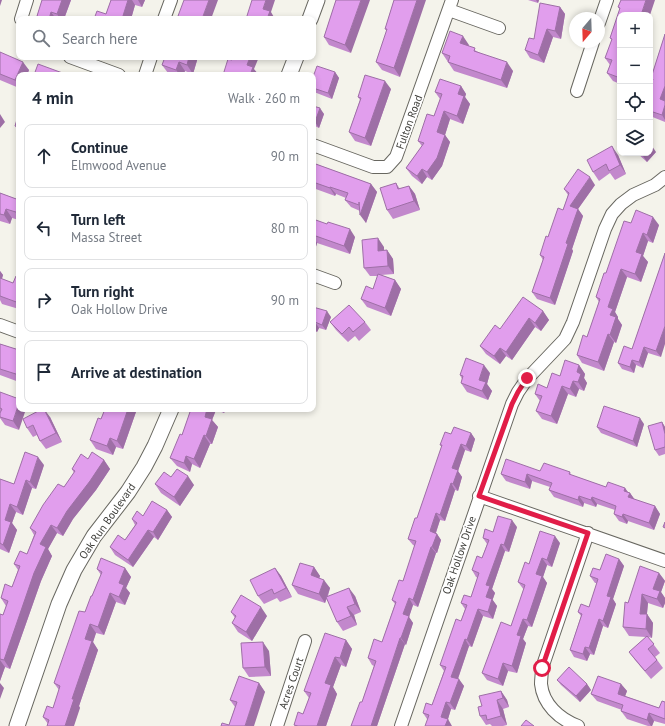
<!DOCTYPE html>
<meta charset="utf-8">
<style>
:root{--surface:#fff;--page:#f6f6f7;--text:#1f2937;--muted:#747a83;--line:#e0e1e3}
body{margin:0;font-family:"PT Sans",sans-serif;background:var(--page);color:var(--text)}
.controls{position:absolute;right:12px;top:12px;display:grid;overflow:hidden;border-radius:8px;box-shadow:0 2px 6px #0003}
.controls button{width:36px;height:36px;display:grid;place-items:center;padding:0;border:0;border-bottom:1px solid var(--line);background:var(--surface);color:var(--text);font:20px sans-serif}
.compass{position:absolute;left:569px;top:12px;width:36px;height:36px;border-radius:50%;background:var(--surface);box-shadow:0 2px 6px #0003;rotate:199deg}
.stop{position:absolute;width:12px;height:12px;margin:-9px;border:3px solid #e11d48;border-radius:50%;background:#fff}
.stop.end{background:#e11d48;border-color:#fff;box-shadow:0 1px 4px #0008}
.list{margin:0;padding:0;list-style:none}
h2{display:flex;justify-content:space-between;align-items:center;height:52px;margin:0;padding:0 16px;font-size:17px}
h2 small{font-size:13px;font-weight:400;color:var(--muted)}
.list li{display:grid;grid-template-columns:26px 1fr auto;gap:12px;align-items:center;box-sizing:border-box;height:64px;margin:0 8px 8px;padding:0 8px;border:1px solid var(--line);border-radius:8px}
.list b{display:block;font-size:15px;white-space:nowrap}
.list p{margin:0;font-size:13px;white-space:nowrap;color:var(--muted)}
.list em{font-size:13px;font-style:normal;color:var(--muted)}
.icon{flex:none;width:22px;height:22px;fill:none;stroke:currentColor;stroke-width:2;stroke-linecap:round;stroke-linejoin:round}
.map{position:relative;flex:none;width:665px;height:726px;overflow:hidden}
.search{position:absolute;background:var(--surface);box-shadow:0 2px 6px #0003;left:16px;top:16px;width:300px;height:44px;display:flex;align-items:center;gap:10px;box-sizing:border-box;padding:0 14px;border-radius:8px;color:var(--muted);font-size:15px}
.panel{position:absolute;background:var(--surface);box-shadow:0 2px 6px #0003;left:16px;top:72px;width:300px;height:340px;border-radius:8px}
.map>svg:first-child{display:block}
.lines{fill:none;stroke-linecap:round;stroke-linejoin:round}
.minor-casing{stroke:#686760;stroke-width:14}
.tertiary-casing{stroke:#686760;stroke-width:17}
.minor{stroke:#fff;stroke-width:12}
.tertiary{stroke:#fff;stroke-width:15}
.wall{fill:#c288cc}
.shaded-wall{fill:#9e6fa6}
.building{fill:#e19eed;stroke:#9e6fa6}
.route{stroke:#e11d48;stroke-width:5}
.labels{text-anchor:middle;stroke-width:3.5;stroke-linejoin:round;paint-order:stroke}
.street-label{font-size:11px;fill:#3d3d39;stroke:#fff}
</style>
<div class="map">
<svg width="665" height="726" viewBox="0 0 665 726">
<rect width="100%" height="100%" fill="#f4f3eb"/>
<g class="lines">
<g class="minor-casing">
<path id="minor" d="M449 10 499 28
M21 19 27 0
M164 19 171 0
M599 23 607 0
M70 57 119 75
M145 75 151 57
M577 91 593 42
M313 145 373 167H387L396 157 452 0
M313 275 335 283
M0 325 19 332
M479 496 665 561
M277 726 305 641
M401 726 512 404 518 392 527 379 565 339 573 322 605 229 612 214 621 204 633 195 655 185 665 177
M578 726C559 719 543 704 541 684 541 679 542 673 542 668L588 533"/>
</g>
<g class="tertiary-casing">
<path id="tertiary" d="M310 19 317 0
M289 75 296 57
M17 726 59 604 74 570 94 536 128 492 144 467 155 446 171 409"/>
</g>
<use href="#minor" class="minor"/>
<use href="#tertiary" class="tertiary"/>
</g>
<path class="wall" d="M42 0H71L64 19H39L37 16Z
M111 0H145L142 7 135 5 131 19H94L106 14Z
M336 0 351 53 329 45 324 37Z
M394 0 400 77 382 70 376 62 387 31 385 29Z
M528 0H539L538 3Z
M621 0 620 15V84L613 81 607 73 610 65 605 58 612 40 610 38 620 10 618 7Z
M560 7 565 14 561 39 553 37 544 63 530 58 525 50Z
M178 16 211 19H180Z
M665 34V122L650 116V88L653 81 651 78Z
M469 45 468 46 478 52 513 71 507 88 454 71 442 53Z
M0 52 29 70 27 75H19V88L0 80Z
M165 57H198L193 74 185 71 183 75H173L168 73 162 65Z
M335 72 339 78 332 99 314 92 313 91V77Z
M461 86 466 94 465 97 470 104 463 124 450 119 445 135 450 142 442 166 432 180 427 177 422 184 412 176 406 168 422 146 418 141 434 116 440 99 435 92Z
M391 89 371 146 355 141 349 132 360 100 358 97Z
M313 106 324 114 319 128 313 125Z
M19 113V132L15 126Z
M656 152 647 162 637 153H650Z
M618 155 626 174 615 180 610 173 599 181 593 172Z
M313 163 371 184 377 192 366 223 360 211 351 207 345 200 346 198 336 194 335 196 313 188Z
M396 183 400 189 409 186 415 194 420 210 393 219 387 210Z
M595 185 578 209 583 216 572 249 573 251 555 305 537 299 532 292 543 260 540 255 548 237 563 210 568 195 564 189Z
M0 193 19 200V220L12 218 10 224 0 221Z
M313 219 355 237 350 254 317 243 315 250H313Z
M631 223 659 225 653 243 648 241 643 256 648 262 641 282 627 277 615 312 618 317V319L622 325 616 343 614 342 604 371 582 363 577 355 587 337 599 302 596 297 606 273Z
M384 247V250H387L393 259 394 274 381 275 395 280 401 289 391 316 367 307 361 299 373 289 378 276H370L364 268Z
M665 253 661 357 648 353 643 368 636 365 634 373 622 369 618 363 632 349Z
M0 271 3 275 2 279 13 283 19 277V309L2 304 0 300Z
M313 307 331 317 326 330 319 328 317 332 313 330Z
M543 311 549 320 541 331 535 327 512 360 506 356 500 364 486 354 480 346 500 329Z
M330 322H365L371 330 359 341 355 336 348 342 336 330Z
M0 344 19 350V382L0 375Z
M579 365 585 374 584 378 587 383 584 391 579 389 576 397 568 394 557 424 542 419 536 411 540 401 535 394 547 388 560 376Z
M490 373 487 384 492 391 488 400 467 392 461 383 462 379 460 375Z
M0 392 19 430 5 425 0 418Z
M105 409H137L123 449 116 447 113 455 96 449 90 440 101 419Z
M191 409H226L224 413 216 410 212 420 218 427 212 444H210L200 468 192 464 190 472 177 466 170 458 182 435Z
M50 417 62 442 46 449 40 441 37 435 33 437 27 428Z
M662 422 665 427V454L659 456 655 450Z
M644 424 637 447 601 433 597 427Z
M471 433 475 439 471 452 465 450 458 471 462 477 458 491 455 490 445 521 440 520 436 533 437 534 441 540 437 553H436L418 607 413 605 409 617 413 623 406 645 405 644 377 726H351L362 702 374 666 372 665 368 658 382 642 395 604 392 600 403 581 415 546 413 545 408 539 417 518 442 447 440 445 451 434Z
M88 459 104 460 110 469 96 490 73 519 63 536 57 533 48 549 52 556 41 581 10 669 5 667 0 681V614L3 615 6 606 1 598 12 587 18 570 14 564 27 554 34 535 30 528 64 487 74 473 72 469Z
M44 465 36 489 32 488 23 515 16 512 12 523 17 530 9 553 0 549V479L14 484Z
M540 471 570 472 571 475 606 487 625 488 628 492 630 493 635 500 655 506 660 514 654 530 628 521 627 524 619 521 614 514 615 510 597 504 596 507 584 503 583 507 554 497 549 490 550 487 532 481 530 489 506 481 501 474Z
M171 477 194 485 180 506 161 493 155 484Z
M167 510 172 517 158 540 154 537 133 567 115 555 110 547 125 540 135 525 132 519 143 516Z
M517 527 509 552 505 551 492 589 495 593 491 604 492 599 497 606 493 619 483 616 472 647 469 646 458 679 464 686 455 710 451 709 448 719H427L423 713 432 705 444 671 440 665 461 621 465 609 461 603 471 597 478 578 476 577 472 570 482 558 487 544 483 538 493 532Z
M560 543 552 567 547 565 543 577 547 583 532 627 528 626 523 639 526 643 517 673 508 671 503 686 487 680 482 673 511 626 524 590 518 582 529 564Z
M619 559 624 566 613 599 616 604 608 628 603 626 594 655 590 654 587 661 574 657 570 650 581 616 578 612 589 607 597 583H595L590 576Z
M314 567 320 576 319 578 330 588 328 596H355L361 612 354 615 357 625 343 631 337 622 327 598 325 603 298 594 292 585Z
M125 568 131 577 126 588 130 593 125 605 116 602 104 635 96 633 93 642 98 650 79 706 80 708 48 724 43 717 53 708 59 690 54 683 101 575 97 569Z
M275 568 281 576 292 597 280 602 277 598 264 604 258 596Z
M659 573 665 581 661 592 665 598V603L663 608 648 603 647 614 653 623 652 638 648 637 660 653 655 657 663 668 651 679 635 660 629 652 646 637 629 636 623 627 628 603Z
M231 612 267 616 252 641 238 632 232 623 235 618Z
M346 640 352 649 346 667 341 665 333 687 337 694 326 726H295L294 725 303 714 309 698 304 691Z
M269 651 271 676 249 677 243 668Z
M557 680 587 684 591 690 580 702 561 685Z
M259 683 265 692 229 725 235 707 230 700Z
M621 684 627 691 625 696 659 708 665 702V724L654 721 652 726H648L627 719 621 711 622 710 597 701 591 694Z
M501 691 507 700 509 707 503 709 507 725 503 726H492L490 724 486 725 480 716 482 706Z"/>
<path class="shaded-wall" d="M0 0H2L0 6Z
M62 0H71L64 19H60L57 14Z
M128 0H132L135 5 131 19H122Z
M138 0H145L142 7Z
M209 0H218L211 19H202Z
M266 0H275L271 12 275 19H267L263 9Z
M361 0H370L351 53 345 45Z
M417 0H426L400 77 394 68Z
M536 0H539L538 3Z
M646 0H655L650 15H641Z
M560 7 565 14 561 39 555 31Z
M51 12 56 19H49Z
M547 29 553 37 544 63 538 55Z
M463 36 469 45 466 52 460 43Z
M189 57H198L193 74 187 65Z
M250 57H259L254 69 259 75H250L247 65Z
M23 62 29 70 27 75H19V86L15 80Z
M179 62 185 71 183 75H180L176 70Z
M507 62 513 71 507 88 501 80Z
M335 72 339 78 332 99 328 93Z
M385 81 391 89 371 146 365 138Z
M461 86 466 94 465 97 470 104 463 124 457 116 458 94Z
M665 86V120L662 115 660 99Z
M320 108 324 114 319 128 315 122Z
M444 111 450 119 445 135 450 142 442 166 432 180 427 172 437 132Z
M0 114 5 122 0 128Z
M612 146 618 155 626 174 620 165Z
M652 146 656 152 647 162 643 156 646 153H650V148Z
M422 169 427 177 422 184 417 176Z
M590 177 595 185 578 209 583 216 572 249 573 251 555 305 550 298 566 243 570 206Z
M371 184 377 192 366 223 360 215 362 210 359 205V202Z
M409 186 415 194 420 210 414 201Z
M330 187 336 194 335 196 330 188Z
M6 209 12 218 10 224 4 215Z
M653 217 659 225 653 243 647 235Z
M350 229 355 237 350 254 344 246Z
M643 233 648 241 643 256 648 262 641 282 635 274 636 252Z
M313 236 317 243 315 250 313 248Z
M378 238 384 247V259L378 251Z
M387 250 393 259 394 274 388 266Z
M621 269 627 277 615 312 618 317V319L622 325 616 343 610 335V315L608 307Z
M0 271 3 275 0 284Z
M395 280 401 289 391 316 385 308Z
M327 311 331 317 326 330 322 325Z
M543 311 549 320 541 331 535 323Z
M529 318 535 327 512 360 506 352Z
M315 322 319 328 317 332 313 326Z
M665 326V344L661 357 656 351Z
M608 334 614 342 604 371 598 362Z
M644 347 648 353 643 368 639 362Z
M500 348 506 356 500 364 494 356Z
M632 360 636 365 634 373 630 367Z
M484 365 490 373 487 384 492 391 488 400 482 391 479 380Z
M579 365 585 374 584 378 587 383 584 391 578 382 577 372Z
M573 381 579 389 576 397 570 389Z
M562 386 568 394 557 424 551 416Z
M19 403V409H26L19 430 13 421Z
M44 409 50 417 62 442 56 433Z
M128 409H137L123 449 117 441Z
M207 409H215L216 410 212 420 218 427 212 444 206 436 205 417Z
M221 409H226L224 413Z
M640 418 644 424 637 447 633 441Z
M662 422 665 427V434Z
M471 433 475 439 471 452 466 446Z
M204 435 210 444 200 468 194 459Z
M110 438 116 447 113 455 107 446Z
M461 444 465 450 458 471 462 477 458 491 453 484 452 468Z
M186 456 192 464 190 472 184 463Z
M38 457 44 465 36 489 30 482Z
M104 460 110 469 96 490 73 519 63 536 57 528 67 511Z
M527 474 532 481 530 489 525 482Z
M188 476 194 485 180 506 174 497Z
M26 480 32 488 23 515 17 507Z
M451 483 455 490 445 521 440 515Z
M625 488 629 494 630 493 635 500 633 505 624 491Z
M579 496 584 503 583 507 578 500Z
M592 497 597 504 596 507 591 500Z
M10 504 16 512 12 523 17 530 9 553 3 545 5 520Z
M655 506 660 514 654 530 649 523Z
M167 510 172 517 158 540 153 532Z
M436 513 440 520 434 538 430 531Z
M623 514 628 521 627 524 622 517Z
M512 520 517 527 509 552 504 545Z
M51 525 57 533 48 549 52 556 41 581 10 669 4 660 40 544Z
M148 530 154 537 133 567 128 560Z
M437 534 441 540 437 553 432 547Z
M555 536 560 543 552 567 547 560Z
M501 544 505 551 492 589 495 593 491 604 486 597V585Z
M431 547 436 553 418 607 413 600Z
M542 558 547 565 543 577 547 583 532 627 527 620 536 574Z
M619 559 624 566 613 599 616 604 608 628 603 621 607 596Z
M314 567 320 576 317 584 311 575Z
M125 568 131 577 126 588 130 593 125 605 119 597V583Z
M275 568 281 576 292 597 286 588Z
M659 573 665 581 661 592 665 598V603L663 608 657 599 653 589Z
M324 580 330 588 325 603 319 594Z
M349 588 355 596 361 612 355 604Z
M110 593 116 602 104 635 98 627Z
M642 594 648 603 646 622 640 614Z
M409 598 413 605 409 617 413 623 406 645 401 638 403 614Z
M492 599 497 606 493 619 488 612Z
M261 607 267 616 252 641 246 632Z
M347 607 354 615 357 625 351 616Z
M478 609 483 616 472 647 467 640Z
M647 614 653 623 652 638 646 629Z
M523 619 528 626 523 639 526 643 517 673 512 666 517 635Z
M599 619 603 626 594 655 589 648Z
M90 624 96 633 93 642 98 650 79 706 80 708 74 726H65L72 699 85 639Z
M400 638 405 644 377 726H371Z
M465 639 469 646 456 684 451 677Z
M346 640 352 649 346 667 340 658Z
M263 642 269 651 271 676 265 667Z
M585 647 590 654 587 661 583 654Z
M335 657 341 665 333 687 337 694 326 726H317L325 683Z
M0 660 5 667 0 681Z
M503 663 508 671 503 686 498 679Z
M459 679 464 686 455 710 450 703Z
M0 683 4 688 0 699Z
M259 683 265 692 254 726H245Z
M587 684 591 690 580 702 576 696Z
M621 684 627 691 623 702 618 694Z
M501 691 507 700 509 707 503 698Z
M497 700 503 709 507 725 501 716Z
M446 702 451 709 448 719 452 726H445L441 717Z
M649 713 654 721 652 726H651L647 720Z"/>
<path class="building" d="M42 0H62L57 14 51 12 49 19H46L37 16Z
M111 0H128L122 19H94L97 11 106 14Z
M184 0H209L202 19H185L178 16Z
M252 0H266L263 9 270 11 267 19H246Z
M336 0H361L345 45 324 37Z
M394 0H417L394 68 376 62 387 29H385Z
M621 0H646L641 15H620V78L607 73 612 60 605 58 612 39 610 38 620 8 618 7Z
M540 3 560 7 555 31 547 29 538 55 525 50 529 38 534 39Z
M450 31 463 36 460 43 475 48 474 51 507 62 501 80 448 62 450 56 442 53Z
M665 34V86L660 99 665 101V105L662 115 650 111V88L653 79 651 78Z
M0 52 23 62 15 80 0 74Z
M165 57H189L187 65 179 62 176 70 162 65Z
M233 57H250L247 65 253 67 250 75H223L228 59 232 60Z
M38 64 68 75H34Z
M317 66 335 72 328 93 313 88V77Z
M365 75 385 81 365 138 349 132 361 98 358 97Z
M440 79 461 86 458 94 464 96 457 116 444 111 437 132 445 135 437 158 427 172 422 169 417 176 406 168 424 143 418 141 427 114 434 116 442 94 435 92Z
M313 106 320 108 315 122 313 121Z
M19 113V127L15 126Z
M612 146 620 165 609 171 606 164 593 172 587 160Z
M639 153H646L643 156Z
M313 163 371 184 360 215 359 202V205L345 200 348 193 330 187V188L313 182Z
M578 169 590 177 570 206 578 209 566 243 568 244 550 298 532 292 544 257 540 255 546 236 548 237 558 208 563 210 569 193 564 189Z
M396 183 398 189 409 186 414 201 387 210 380 188Z
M0 193 19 200V213L6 209 4 215 0 214Z
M636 210 653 217 647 235 643 233 636 252 642 254 635 274 621 269 608 307 613 309 610 315 616 317 610 335 608 334 598 362 577 355 583 335 587 337 600 299 596 297 604 273H606L624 221 631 223Z
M313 219 327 224 328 222 350 229 344 246 313 235Z
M378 238V251L387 250 388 266 364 268 362 240Z
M665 253V326L656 351 644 347 639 362 632 360 630 367 618 363 624 346 632 349Z
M378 274 395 280 385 308 361 299 366 286 373 289Z
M16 276 19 277V303L0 296V278L13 283Z
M523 297 543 311 535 323 529 318 506 352 500 348 494 356 480 346 495 325 500 329Z
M349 305 365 322 353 332 349 327 342 334 330 322Z
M313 307 327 311 322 325 315 322 313 326Z
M0 344 19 350V375L0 369Z
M466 358 484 365 479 380 486 382 482 391 461 383 463 376 460 375Z
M565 360 579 365 577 372 581 374 578 382 573 381 570 389 562 386 551 416 536 411 542 396 535 394 538 384 547 388 552 373 560 376Z
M0 392 19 399V403L13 421 0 417V413L2 409 0 408Z
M604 406 640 418 633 441 597 427Z
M42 409H44L56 433 40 441 33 425 27 428 23 419Z
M105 409H128L117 441 110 438 107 446 90 440 98 418 101 419Z
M191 409H207L205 417 212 419 206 436 204 435 194 459 186 456 184 463 170 458 180 434 182 435Z
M662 422 665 434V447L655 450 648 426Z
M454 427 471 433 466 446 461 444 452 468 458 470 453 484 451 483 440 515 436 513 430 531 437 534 432 547H431L413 600 409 598 403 614 409 616 401 638H400L371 726H351L360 702H362L376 661 368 658 374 639 382 642 396 602 392 600 399 580 403 581 416 541 408 539 415 518H417L442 445H440L445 432 451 434Z
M25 452 38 457 30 482 26 480 17 507 10 504 5 520 11 522 3 545 0 543V479L14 484Z
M92 452 104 460 90 481 67 511 57 528 51 525 40 544 46 547 34 573 4 660 0 659V614L3 615 8 601 1 598 5 584 12 587 20 566 14 564 20 551 27 554 36 532 30 528 43 505 58 484 64 487 75 471 72 469 81 454 88 459Z
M506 459 540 471 544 463 570 472 569 474 606 487 608 482 625 488 624 491 630 493 628 497 655 506 649 523 623 514 622 517 614 514 616 506 592 497 591 500 579 496 578 500 549 490 552 483 527 474 525 482 501 474Z
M177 469 188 476 174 497 155 484 164 472 171 477Z
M152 501 167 510 153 532 148 530 128 560 110 547 118 535 125 540 137 523 132 519 137 511 143 516Z
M498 516 512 520 504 545 501 544 486 585 490 586 486 597 492 599 488 612 478 609 467 640 465 639 451 677 459 679 450 703 446 702 441 717 448 719 445 726H425L429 715 423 713 426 703 432 705 446 667 440 665 456 619 461 621 467 605 461 603 464 595 471 597 479 573 472 570 477 556 482 558 489 540 483 538 485 529 493 532Z
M665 522V528L663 527Z
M540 531 555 536 547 560 542 558 536 574 542 576 527 620 523 619 517 635 521 636 512 666 503 663 498 679 482 673 501 622 511 626 525 585 518 582 525 562 529 564Z
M606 554 619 559 607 596 611 597 603 621 599 619 589 648 585 647 583 654 570 650 582 614 578 612 581 604 589 607 598 579 590 576 593 568 600 570Z
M101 558 125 568 119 583 124 585 119 597 110 593 98 627 90 624 85 639 92 641 72 699H74L65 726H47L49 720 43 717 47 706 53 708 60 686 54 683 79 611 85 612 91 596H92L102 572 97 569Z
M300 563 314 567 311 575 324 580 319 594 292 585Z
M640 566 659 573 653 589 660 591 657 599 642 594 640 614H647L646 629 623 627 625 602 628 603Z
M275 568 286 588 274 594 272 589 258 596 250 580Z
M349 588 355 604 347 607 351 616 337 622 326 597Z
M241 595 261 607 246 632 232 623 236 616 231 612Z
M325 633 346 640 340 658 335 657 325 683 331 685 317 726H298L294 725 298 712 303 714 311 693 304 691Z
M647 636 654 644 648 649 657 660 645 671 629 652Z
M263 642 265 667 243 668 241 643Z
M569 667 587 684 576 696 557 680Z
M239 676 259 683 245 726H221L222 723 229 725 237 702 230 700Z
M598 676 621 684 618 694 659 708 662 701 665 702V719L649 713 647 720 621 711 623 705 591 694Z
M501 691 503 698 497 700 501 716 487 720 486 715 480 716 478 707 482 706 479 696Z
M526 720 534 726H521Z"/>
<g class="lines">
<path class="route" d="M527 378 518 392 512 404 479 496 588 533 542 668"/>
</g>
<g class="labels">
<g class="street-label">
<text transform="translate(409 122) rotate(-70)" y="4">Fulton Road</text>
<text transform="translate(107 521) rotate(-55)" y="4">Oak Run Boulevard</text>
<text transform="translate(459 555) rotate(-71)" y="4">Oak Hollow Drive</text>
<text transform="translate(291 683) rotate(-71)" y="4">Acres Court</text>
</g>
</g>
</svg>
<div class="controls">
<button>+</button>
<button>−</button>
<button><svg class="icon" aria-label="locate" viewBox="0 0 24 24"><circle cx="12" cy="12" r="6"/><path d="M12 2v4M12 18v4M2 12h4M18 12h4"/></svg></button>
<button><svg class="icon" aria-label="layers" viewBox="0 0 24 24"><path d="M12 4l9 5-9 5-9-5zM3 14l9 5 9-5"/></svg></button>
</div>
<svg class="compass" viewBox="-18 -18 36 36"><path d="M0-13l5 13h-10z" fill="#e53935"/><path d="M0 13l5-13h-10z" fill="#747a83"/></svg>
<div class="stop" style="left:542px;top:668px"></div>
<div class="stop end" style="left:527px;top:378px"></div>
<div class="search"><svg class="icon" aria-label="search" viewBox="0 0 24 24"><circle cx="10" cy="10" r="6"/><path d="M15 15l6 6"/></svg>Search here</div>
<section class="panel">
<h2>4 min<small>Walk · 260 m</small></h2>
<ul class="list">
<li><svg class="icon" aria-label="ahead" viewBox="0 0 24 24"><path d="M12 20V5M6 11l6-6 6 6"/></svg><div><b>Continue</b><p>Elmwood Avenue</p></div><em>90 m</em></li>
<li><svg class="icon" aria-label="left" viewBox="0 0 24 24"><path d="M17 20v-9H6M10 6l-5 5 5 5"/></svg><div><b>Turn left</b><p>Massa Street</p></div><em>80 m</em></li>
<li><svg class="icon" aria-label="right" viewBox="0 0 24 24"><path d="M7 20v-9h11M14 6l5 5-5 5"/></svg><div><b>Turn right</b><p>Oak Hollow Drive</p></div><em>90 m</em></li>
<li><svg class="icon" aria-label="arrive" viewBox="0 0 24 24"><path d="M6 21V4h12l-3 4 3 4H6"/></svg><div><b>Arrive at destination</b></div></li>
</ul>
</section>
</div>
